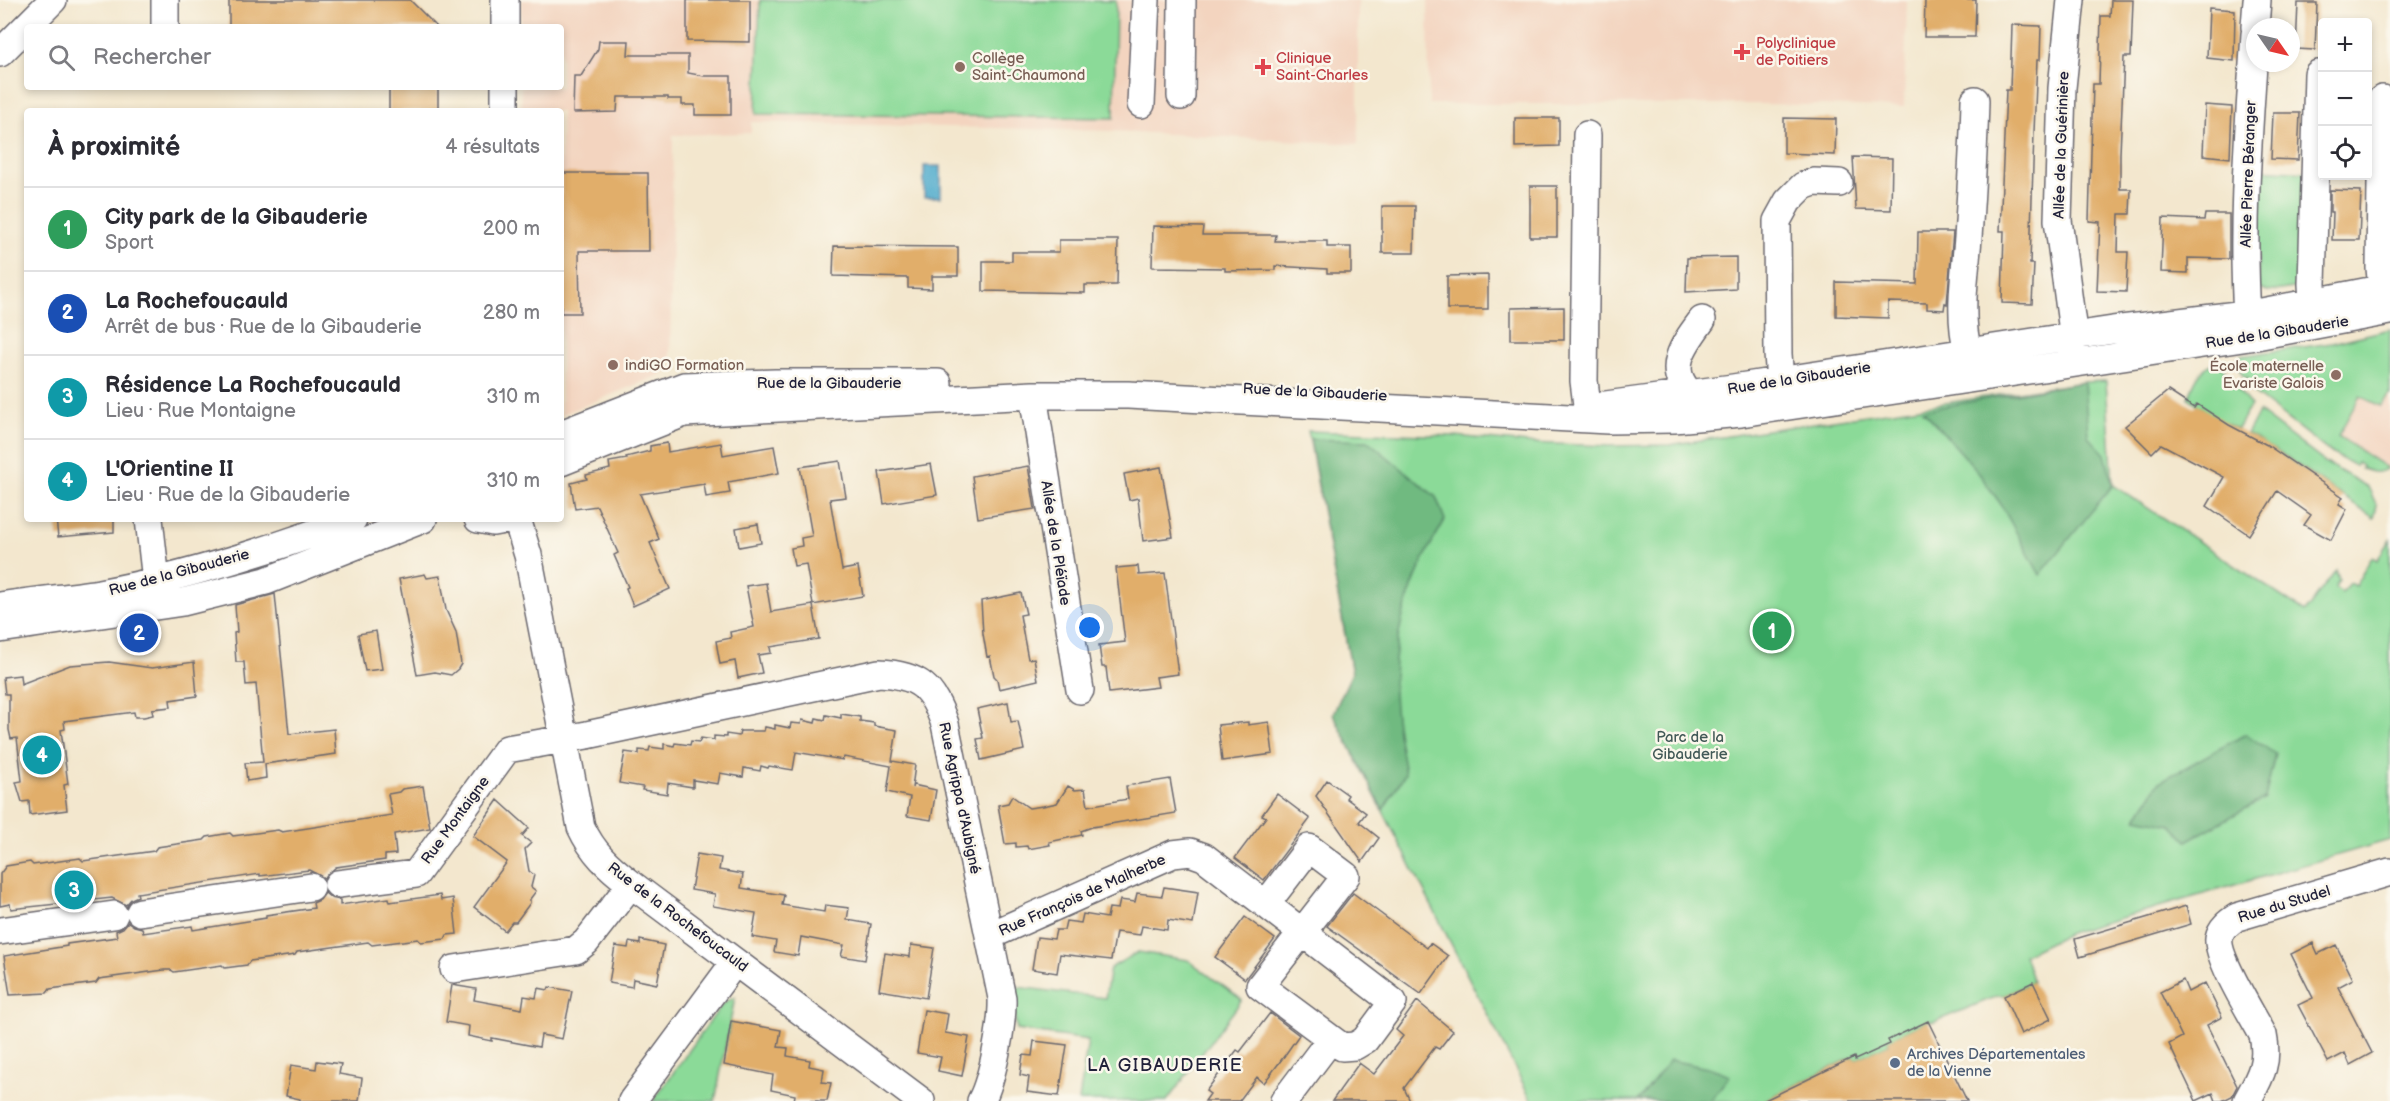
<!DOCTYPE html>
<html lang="fr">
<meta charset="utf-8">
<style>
:root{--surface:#fff;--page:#f7f7f7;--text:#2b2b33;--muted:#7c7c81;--line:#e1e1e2;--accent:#0f766e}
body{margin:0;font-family:"Balsamiq Sans",sans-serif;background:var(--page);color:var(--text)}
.controls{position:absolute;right:18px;top:18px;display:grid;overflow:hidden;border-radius:6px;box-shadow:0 3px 9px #0003}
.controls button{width:54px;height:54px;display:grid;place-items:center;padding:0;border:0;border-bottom:2px solid var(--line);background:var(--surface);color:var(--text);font:30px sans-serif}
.compass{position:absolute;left:2246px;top:18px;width:54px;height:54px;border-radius:50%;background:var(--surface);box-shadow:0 3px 9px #0003;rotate:124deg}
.you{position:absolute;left:1090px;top:628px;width:21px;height:21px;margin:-15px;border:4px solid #fff;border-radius:50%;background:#1a73e8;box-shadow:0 0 0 9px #1a73e833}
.badge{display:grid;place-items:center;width:39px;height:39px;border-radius:50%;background:var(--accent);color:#fff;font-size:20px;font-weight:700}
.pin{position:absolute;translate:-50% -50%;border:3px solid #fff;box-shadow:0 2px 6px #0006}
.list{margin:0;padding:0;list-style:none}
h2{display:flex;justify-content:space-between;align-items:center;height:78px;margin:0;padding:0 24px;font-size:26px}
h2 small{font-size:20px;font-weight:400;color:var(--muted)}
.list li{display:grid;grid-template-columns:39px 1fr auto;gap:18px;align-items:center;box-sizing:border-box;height:84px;padding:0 24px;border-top:2px solid var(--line)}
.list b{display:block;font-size:22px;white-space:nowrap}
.list p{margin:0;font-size:20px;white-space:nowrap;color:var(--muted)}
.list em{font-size:20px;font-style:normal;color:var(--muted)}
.icon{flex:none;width:33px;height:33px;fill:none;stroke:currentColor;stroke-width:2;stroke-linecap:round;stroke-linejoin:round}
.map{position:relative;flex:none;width:2390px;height:1101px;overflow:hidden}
.search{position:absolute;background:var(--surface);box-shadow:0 3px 9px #0003;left:24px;top:24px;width:540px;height:66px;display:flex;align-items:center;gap:15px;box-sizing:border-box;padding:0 21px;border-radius:6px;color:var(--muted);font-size:22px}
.panel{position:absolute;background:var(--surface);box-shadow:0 3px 9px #0003;left:24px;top:108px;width:540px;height:414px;border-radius:6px}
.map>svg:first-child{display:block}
.built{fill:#f3d4bf}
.green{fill:#8bda98;stroke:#567e6a;stroke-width:1.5}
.forest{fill:#70ba80;stroke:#496e5e;stroke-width:1.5}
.water{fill:#4daacc;stroke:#386684;stroke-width:1.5}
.building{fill:#e1ae6b}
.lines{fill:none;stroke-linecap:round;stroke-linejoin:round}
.minor-casing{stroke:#6b676e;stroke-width:30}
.minor{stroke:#fff;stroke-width:27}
.health-dot{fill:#e0444e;stroke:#fbf7ec;stroke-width:2}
.education-dot{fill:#8d6e63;stroke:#fbf7ec;stroke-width:2}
.service-dot{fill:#5c6f8a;stroke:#fbf7ec;stroke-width:2}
.labels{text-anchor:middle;stroke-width:5;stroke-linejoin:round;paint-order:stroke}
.health-label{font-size:15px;fill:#be3a42;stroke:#fbf7ec;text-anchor:start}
.education-label{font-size:15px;fill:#785e54;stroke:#fbf7ec;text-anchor:start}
.street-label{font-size:15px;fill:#22223b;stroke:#fbf7ec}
.park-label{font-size:15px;fill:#425957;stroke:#fbf7ec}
.service-label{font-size:15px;fill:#4e5e75;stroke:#fbf7ec;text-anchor:start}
.quarter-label{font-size:18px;letter-spacing:1.5px;fill:#22223b;stroke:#fbf7ec}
</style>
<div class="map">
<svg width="2390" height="1101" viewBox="0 0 2390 1101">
<rect width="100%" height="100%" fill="#fbf7ec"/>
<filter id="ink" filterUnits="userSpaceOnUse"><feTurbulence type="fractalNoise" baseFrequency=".0167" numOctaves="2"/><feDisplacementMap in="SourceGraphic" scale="12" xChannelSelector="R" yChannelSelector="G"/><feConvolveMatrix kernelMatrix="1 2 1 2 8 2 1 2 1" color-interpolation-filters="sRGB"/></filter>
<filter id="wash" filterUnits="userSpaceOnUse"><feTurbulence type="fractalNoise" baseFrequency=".008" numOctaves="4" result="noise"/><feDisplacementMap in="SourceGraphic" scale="24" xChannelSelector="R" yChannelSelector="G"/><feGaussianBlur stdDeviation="1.35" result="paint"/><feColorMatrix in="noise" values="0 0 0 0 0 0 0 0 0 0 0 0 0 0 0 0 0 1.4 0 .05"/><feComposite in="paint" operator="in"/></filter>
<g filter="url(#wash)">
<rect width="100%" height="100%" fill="#f3e7ce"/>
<path class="built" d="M521 0H1358V144L1112 131 751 122V133L673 135 670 371 561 415V111H522L521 87H561V27H521Z
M1428 0H1907L1904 107 1765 104H1429Z
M2390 329V469L2338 436 2285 350 2332 343Z"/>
<path class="green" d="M760 0 1116 1 1114 118 756 114Z
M2257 169 2308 172 2306 286 2268 292 2258 289Z
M2390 329V395L2380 406 2360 396 2338 436 2387 468C2379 475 2370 472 2361 468L2362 466 2357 462 2355 466 2331 453 2256 395 2249 387 2251 385 2247 377 2244 378 2236 362 2240 356 2332 343Z
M2217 363C2229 369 2238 394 2251 405L2237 429 2217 419 2189 398C2193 383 2200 365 2217 363Z
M2106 381 2113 485 2305 612 2336 570 2339 580 2335 588 2342 593 2349 583 2355 586 2372 557 2377 560 2390 539V840L2069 933 2024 955 2033 982 2004 996H1997L1934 1022 1928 1021 1888 1040 1890 1044 1855 1060 1853 1057 1763 1101H1532L1333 714 1352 673 1308 431 1455 436 1528 443 1610 446 1669 445 2084 382Z
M2259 412 2326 463 2368 487 2377 506 2374 518 2286 457 2247 434Z
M1138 952 1188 960 1242 1000 1167 1101H1079L1088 1040 1017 1030 1010 986 1105 998 1110 968Z
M735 997 715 1101H653L723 1003Z"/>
<path class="forest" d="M2084 382 2088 436 2105 454 2113 485 2040 575 2000 503 1975 468 1923 410Z
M1310 439 1368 441 1436 497 1445 520C1415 569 1395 621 1394 679 1393 711 1400 743 1405 774L1383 810 1333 714 1352 673Z
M2246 734 2275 754 2265 798 2187 841 2172 825 2137 818 2159 782Z
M1670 1060 1717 1070 1730 1075 1710 1101H1638Z"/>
<path class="water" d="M924 166H941V197H924Z"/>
<g id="blocks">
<path class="building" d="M229 0H410L437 27H229Z
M687 0H750V42L687 41Z
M1925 0H1976L1975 37H1924Z
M2111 0H2133L2131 57H2124L2120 154V189H2131L2130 214H2119L2118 252H2128L2126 292 2097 291 2100 222 2089 221 2093 84H2099L2101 16H2110Z
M2298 3H2317L2315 50 2296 49Z
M2209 8 2235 10 2234 61 2207 58Z
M2012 25 2041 26 2040 60H2037L2034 132 2030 264H2034L2032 304 2002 303 2004 231H2000L2003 161 2006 90H2010Z
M599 41H629L628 55H688V73L704 76H731V115H695V105H682V99H668V97H618L617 112 573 113 574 76H581L598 49Z
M389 87H438V111H389Z
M2205 105 2232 107 2230 158 2203 155Z
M2273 113H2300L2298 160 2271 159Z
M1515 118H1559V146L1515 147Z
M1784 118 1836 119 1835 155 1784 153Z
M1853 157 1892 158 1891 210 1856 209Z
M561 173H648L649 251H579L580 313H561Z
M1530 186H1557V237H1530Z
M2330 190 2361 191 2359 240H2332L2333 212H2330Z
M1382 206H1415L1414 253H1382Z
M2205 214H2229V259L2188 258V273L2161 272 2163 218 2204 220Z
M1153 226 1203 227 1202 235H1276L1275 241H1327V247H1351V273H1327V269L1275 266V270L1225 271V268L1152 267Z
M1918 232H1953L1947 304 1945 303 1944 310 1927 309V303L1888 302V318L1836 316V282L1917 284Z
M1059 240H1118L1117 285H1085V293L983 291V261H1012V252H1059Z
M834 246 958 247V276H932V289L908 288V278L833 276Z
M1736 257V289L1686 292 1687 258Z
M1488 275V309H1447V276Z
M1564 307V340H1511V308Z
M2168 391 2194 408 2197 404 2229 425 2267 445 2343 497 2339 504 2347 509 2331 540 2304 525 2311 515 2277 491 2249 535 2207 506 2224 477 2161 444 2152 453 2125 426Z
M667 443 668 452 721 443 723 455 774 446 779 473 728 482 730 493 706 497 704 484 640 494 659 539 650 543 670 589 633 606 626 588 628 587 614 555 618 553 597 506 575 509 571 483 587 479 586 475 610 469 609 462 627 459 626 457 650 451V446Z
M840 461 846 497 830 499 842 570 858 567 863 596 813 605 806 564 794 566 791 548 802 546 801 538 812 536 800 467Z
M931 464 937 495 884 504 879 472Z
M1028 466 1035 509 978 518 972 476Z
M1161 467 1173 537 1143 541 1138 498 1129 500 1124 474Z
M56 519H114V532L58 537Z
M758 524 761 543 739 547 736 528Z
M1138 566 1139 575 1165 573 1178 674 1156 677 1158 687 1109 693 1106 667H1102L1099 645 1125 642 1116 568Z
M425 574 427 578 440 576 446 610 456 632 461 664 458 669 451 675 435 672 417 675 399 579Z
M766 583 771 612 813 605 819 639 770 647 771 653 758 655 762 673 738 678 735 661 720 664 716 641 731 638 730 632 754 627 746 586Z
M1021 593 1026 614 1020 615 1024 638 1028 659 1034 658 1038 680 999 689 997 679 994 676 990 656 987 657 983 634 981 601Z
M275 594 289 734 334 729 336 754 265 764 266 778 247 781 245 763 263 762 256 684 246 685 244 662H236L234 633 237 632 235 605Z
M376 631 382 669 365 671 358 634Z
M109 662 152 668 194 662 197 696 170 700 171 707 152 709 153 715 144 717H135L134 712 64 721 65 729 61 730 68 784 64 785 67 810 30 815 29 801 22 802 16 782 22 781 17 738 11 739 9 730V694H5L3 677 20 675 21 684 70 665Z
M1008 702 1011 722 1018 721 1024 750 981 760 977 739 983 738 977 709Z
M841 714 860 717V721L874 723V726L897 730 892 761 915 765 912 788 913 785 936 790 931 820 907 816 910 797 887 792 891 766 844 757 843 760 796 752 793 770 769 766 768 768 761 766 760 771 744 768 743 777 720 773 718 784 693 780V787L668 783 667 794 642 790 643 787 619 783 625 752 639 754V750L649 751 650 747 664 749V744L674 746 675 743 690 745 691 741 699 742 701 738 714 740V736L726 737V734L739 736 740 731H764L765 727 775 729V725L790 728 791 723 801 724 802 720 815 723 816 718 825 720 826 715 841 718Z
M1248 722V725L1269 722 1273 754 1222 761 1218 725Z
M1170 779 1176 813 1092 827 1081 831 1082 835 1049 842 1050 845 1028 849 1027 846 1016 847V843L1005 844 998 805 1008 803 1012 796 1029 808 1043 806 1057 803 1068 786 1075 790 1085 789 1088 806 1128 799 1126 786Z
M1327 780 1348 795 1346 798 1366 813 1359 822 1379 838 1362 862 1316 796Z
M423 786 430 828 394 834 396 854 385 855V860L336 867 324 878 309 870 260 876V874L137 893 138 896 131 899 126 905 112 898 11 909 10 904 0 906V874L6 866 30 862 33 865 80 858 83 861 154 851 157 847 204 840 207 837 230 833 233 836 278 830 282 832 392 815 388 794 399 792 402 789Z
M1277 794 1310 819 1264 880 1235 858 1266 817 1262 815Z
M498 800 529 828 522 836 531 843 525 849 529 871 534 875 531 887 536 891 530 899V903L516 922H512L505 931 474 907 507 862 473 836Z
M697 854 721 858 719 870 743 874 741 888 784 895 782 905 824 912 825 905 849 908 847 920 871 924 865 960 841 956 844 945 801 937 798 956 774 952 776 941 752 937 756 913 713 906 715 894 691 890Z
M1164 887 1198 892 1193 924 1168 920 1167 930 1142 926 1140 935 1116 932 1111 960 1060 954 1057 973 1032 969 1037 937 1054 939 1056 930H1064L1066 921 1081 923 1083 914 1107 918 1109 908 1118 909 1120 900 1135 902 1137 893 1162 896Z
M325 893 331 898 340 900V905L389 898 390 902 440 895 441 900 453 898 457 934 447 935 445 939 421 942 418 939 372 945 368 942 297 952 295 955 250 961 247 965 225 968 222 965 174 972 171 970H164L99 979 96 983 50 989 47 993 10 995 4 956 67 946V944L117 937 116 931 123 928 128 922 134 926 142 928 143 933 192 926 193 930 266 918V915L314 908 313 903 320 900Z
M1353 893 1427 948 1430 943 1448 956 1421 994 1327 926Z
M2186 906 2191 924 2080 957 2075 939Z
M1245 917 1275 939 1245 979 1215 957Z
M640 940 664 945 657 984 633 979 632 987 609 983 615 946 628 948 629 942 640 944Z
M2313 943 2318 954 2336 945 2353 979 2338 987 2372 1053 2350 1065 2345 1053 2328 1062 2298 1005 2313 998 2291 954Z
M911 945 934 948 926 998 879 990 885 953 910 957Z
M2183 980 2188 992 2205 983 2222 1017 2207 1025 2237 1086 2232 1096 2222 1101H2216L2213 1093 2196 1101 2169 1044 2182 1037 2160 992Z
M2033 982 2051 1019 2021 1034 2004 996Z
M452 985 476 989 474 1000 522 1009 524 996 536 998 538 988 548 990 549 987 572 991 562 1039 541 1035 539 1047 492 1038V1041L468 1036 469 1026 446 1022Z
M1417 1001 1453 1031 1439 1049 1435 1047 1404 1088 1410 1101H1332L1359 1063 1374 1074 1403 1036 1396 1030Z
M924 1010 948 1014 945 1033 969 1037 962 1076 938 1071 941 1057 917 1053Z
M1270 1013 1299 1035 1285 1055 1264 1083 1257 1077 1239 1101H1205L1210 1094 1206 1091 1237 1050 1240 1052Z
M731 1021 781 1030 778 1047 788 1048 787 1056 810 1060 809 1066 824 1069 822 1082 831 1083 827 1101H794L795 1095 771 1090 773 1075 724 1065Z
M1928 1021 1967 1101H1763L1854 1057 1855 1060 1890 1044 1888 1040Z
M1034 1041 1067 1045 1059 1096 1027 1092 1029 1077 1020 1075 1023 1055 1032 1056Z
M317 1061 341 1064 339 1074 362 1078 359 1101H300V1099L286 1096 291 1065 316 1069Z"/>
</g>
</g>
<g filter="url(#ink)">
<use href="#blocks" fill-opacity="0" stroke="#6b676e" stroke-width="1.5"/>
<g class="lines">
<g class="minor-casing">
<path id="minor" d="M505 0V27
M2071 0 2062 88 2058 220 2076 354
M165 27V0
M2255 27 2257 0
M0 53 53 0
M505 87V111
M1181 96 1182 0
M1141 104 1146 0
M2382 289 2380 268 2382 99
M2313 303 2312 284 2318 74
M2247 314C2241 221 2249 127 2255 34
M1968 352C1958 315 1965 275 1968 238 1971 192 1974 146 1975 100
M1780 381 1778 354 1777 221 1788 201 1803 186 1814 182 1839 183
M1691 394C1664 369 1685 343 1702 320
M1033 395 1080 690
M1587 405 1584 381 1587 135
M1606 405 1733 388 2113 330 2262 312 2390 287
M561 434 684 386 775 383H938
M561 462 684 413 1033 395H1128L1608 420 1674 419 1741 413 2256 336 2390 311
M149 519 156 581
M478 519 493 522 510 519
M517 519 528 555 581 827C593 853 608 866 631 884L921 1101
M0 606C33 601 67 598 99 593 186 577 271 550 353 519
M0 629 183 602 266 581 423 519
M338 884 416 874 507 749 587 735 879 673C920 675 932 687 945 724L1002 998C1003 1022 993 1079 981 1101
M140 912 311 887
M0 931 114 915
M989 936 1173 854 1190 852 1204 857 1393 1002 1365 1040 1355 1046 1342 1047 1260 986 1346 876 1309 848 1266 904
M454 969 576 950 586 942 631 884
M632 1101 735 962
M1284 1101 1330 1040
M2247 1101C2260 1077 2269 1063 2263 1035 2253 1016 2216 957 2219 938 2221 928 2229 922 2237 917L2390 872"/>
</g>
<use href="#minor" class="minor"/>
</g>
</g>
<g class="health-dot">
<path d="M1739 43h6v6h6v6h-6v6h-6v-6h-6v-6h6z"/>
<path d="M1260 58h6v6h6v6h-6v6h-6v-6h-6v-6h6z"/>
</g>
<g class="education-dot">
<circle cx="960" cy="67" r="6"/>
<circle cx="613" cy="365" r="6"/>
<circle cx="2336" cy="375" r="6"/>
</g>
<circle class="service-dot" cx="1895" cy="1063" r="6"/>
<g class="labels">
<g class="health-label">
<text x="1756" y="48">Polyclinique<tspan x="1756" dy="17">de Poitiers</tspan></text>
<text x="1276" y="63">Clinique<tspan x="1276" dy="17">Saint-Charles</tspan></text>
</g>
<g class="education-label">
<text x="972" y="63">Collège<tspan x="972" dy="17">Saint-Chaumond</tspan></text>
<text x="625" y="370">indiGO Formation</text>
<text x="2324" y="371" text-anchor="end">École maternelle<tspan x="2324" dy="17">Evariste Galois</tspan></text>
</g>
<g class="street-label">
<text transform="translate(2061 145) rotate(-88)" y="5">Allée de la Guérinière</text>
<text transform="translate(2248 174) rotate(-88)" y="5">Allée Pierre Béranger</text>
<text transform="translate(2277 332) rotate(-9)" y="5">Rue de la Gibauderie</text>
<text transform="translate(1799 378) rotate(-9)" y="5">Rue de la Gibauderie</text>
<text x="829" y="388">Rue de la Gibauderie</text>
<text transform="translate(1315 392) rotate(3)" y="5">Rue de la Gibauderie</text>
<text transform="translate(1056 543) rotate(81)" y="5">Allée de la Pléïade</text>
<text transform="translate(179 572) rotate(-15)" y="5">Rue de la Gibauderie</text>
<text transform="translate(960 798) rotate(78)" y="5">Rue Agrippa d'Aubigné</text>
<text transform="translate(455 820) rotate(-54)" y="5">Rue Montaigne</text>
<text transform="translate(1082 895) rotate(-24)" y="5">Rue François de Malherbe</text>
<text transform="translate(2284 904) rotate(-17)" y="5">Rue du Studel</text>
<text transform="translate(678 917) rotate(37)" y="5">Rue de la Rochefoucauld</text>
</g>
<g class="park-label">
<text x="1690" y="742">Parc de la<tspan x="1690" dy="17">Gibauderie</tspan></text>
</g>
<g class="service-label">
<text x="1907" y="1059">Archives Départementales<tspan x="1907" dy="17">de la Vienne</tspan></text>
</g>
<g class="quarter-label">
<text x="1165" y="1071">LA GIBAUDERIE</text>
</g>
</g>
</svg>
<div class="controls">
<button>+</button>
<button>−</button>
<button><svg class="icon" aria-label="locate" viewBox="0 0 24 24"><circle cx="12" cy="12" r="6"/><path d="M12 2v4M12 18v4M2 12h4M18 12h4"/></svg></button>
</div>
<svg class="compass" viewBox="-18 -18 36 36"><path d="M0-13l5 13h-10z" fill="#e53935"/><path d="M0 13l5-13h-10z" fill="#7c7c81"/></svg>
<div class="you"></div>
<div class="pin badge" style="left:1772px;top:631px;background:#2e9e5b">1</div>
<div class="pin badge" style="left:139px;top:633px;background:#1a4fb4">2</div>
<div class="pin badge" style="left:74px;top:890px;background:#0f9aa8">3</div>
<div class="pin badge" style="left:42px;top:755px;background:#0f9aa8">4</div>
<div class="search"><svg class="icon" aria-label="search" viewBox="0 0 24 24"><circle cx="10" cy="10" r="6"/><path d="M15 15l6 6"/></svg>Rechercher</div>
<section class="panel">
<h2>À proximité<small>4 résultats</small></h2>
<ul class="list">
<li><span class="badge" style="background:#2e9e5b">1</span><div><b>City park de la Gibauderie</b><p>Sport</p></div><em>200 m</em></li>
<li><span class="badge" style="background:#1a4fb4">2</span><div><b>La Rochefoucauld</b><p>Arrêt de bus · Rue de la Gibauderie</p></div><em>280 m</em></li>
<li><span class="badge" style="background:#0f9aa8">3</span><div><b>Résidence La Rochefoucauld</b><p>Lieu · Rue Montaigne</p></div><em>310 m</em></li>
<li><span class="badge" style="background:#0f9aa8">4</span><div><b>L'Orientine II</b><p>Lieu · Rue de la Gibauderie</p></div><em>310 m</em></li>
</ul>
</section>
</div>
